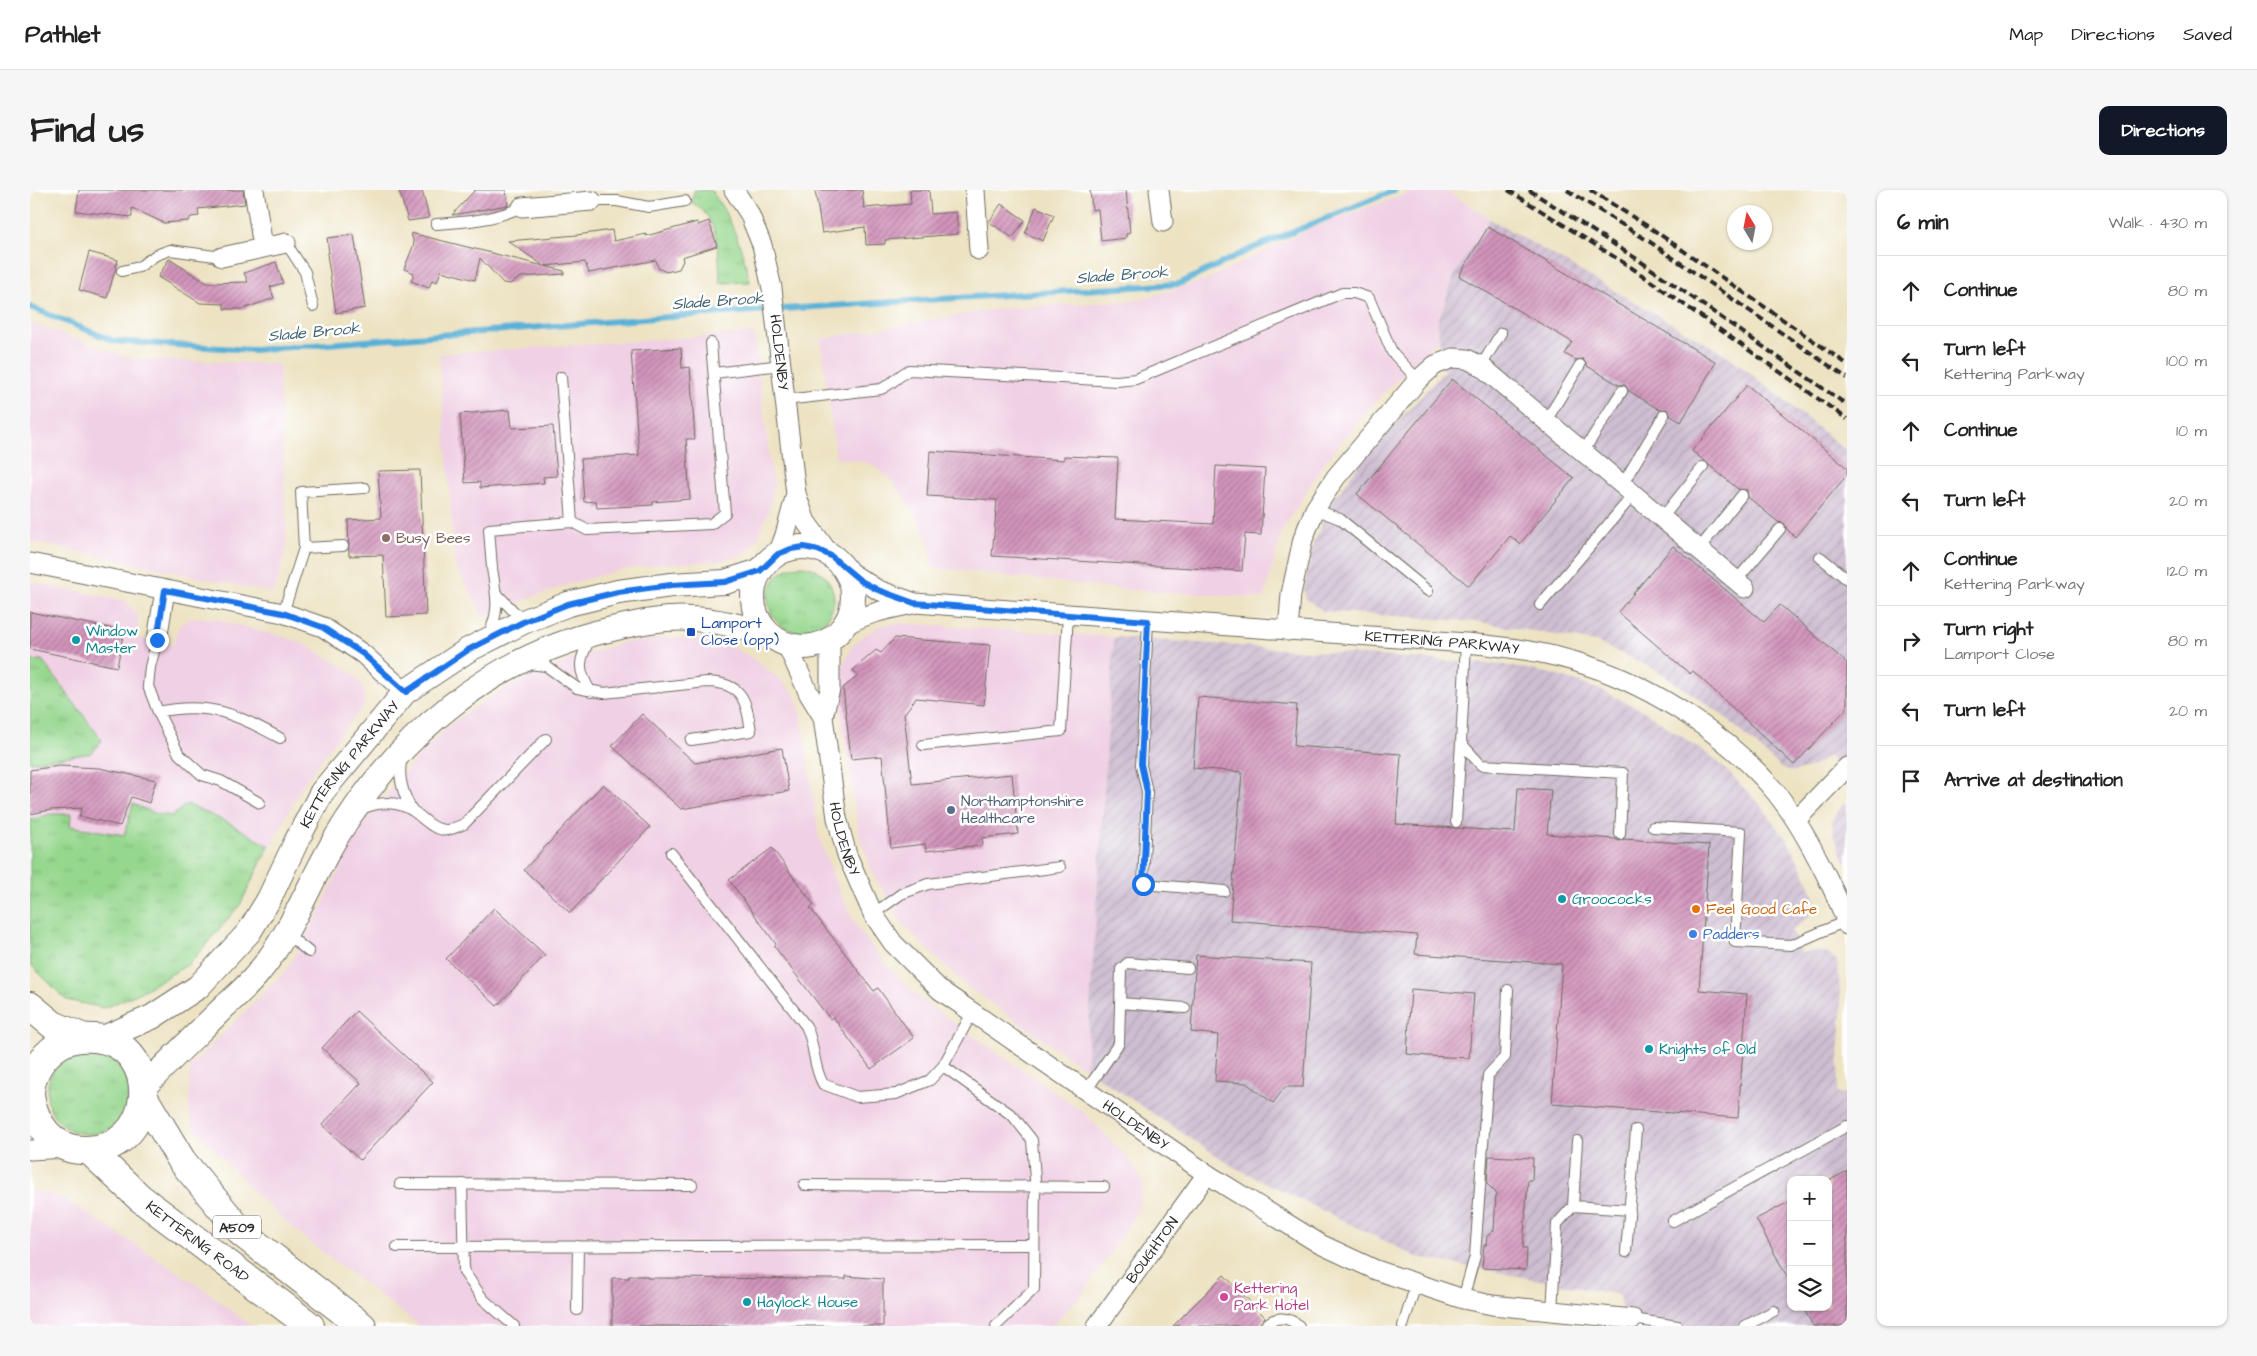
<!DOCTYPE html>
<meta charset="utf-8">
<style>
:root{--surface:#fff;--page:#f6f6f6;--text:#222;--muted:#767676;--line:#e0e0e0;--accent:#111827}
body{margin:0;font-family:"Architects Daughter",sans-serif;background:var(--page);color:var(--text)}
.controls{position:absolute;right:15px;bottom:15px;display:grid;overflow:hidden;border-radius:10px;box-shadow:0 1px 4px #0004}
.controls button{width:45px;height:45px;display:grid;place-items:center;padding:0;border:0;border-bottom:1px solid var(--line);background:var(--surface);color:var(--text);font:25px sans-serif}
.compass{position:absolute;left:1697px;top:15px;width:45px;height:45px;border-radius:50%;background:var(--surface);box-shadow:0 1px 4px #0004;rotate:350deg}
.stop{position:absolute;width:15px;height:15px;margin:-11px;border:4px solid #1a73e8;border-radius:50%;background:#fff}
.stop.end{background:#1a73e8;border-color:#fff;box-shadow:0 1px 5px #0008}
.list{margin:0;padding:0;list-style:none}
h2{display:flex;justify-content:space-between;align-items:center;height:65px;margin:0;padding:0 20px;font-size:21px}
h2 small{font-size:16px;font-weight:400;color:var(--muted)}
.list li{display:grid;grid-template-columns:32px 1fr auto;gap:15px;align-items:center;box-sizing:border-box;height:70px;padding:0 20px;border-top:1px solid var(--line)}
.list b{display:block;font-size:19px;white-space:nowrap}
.list p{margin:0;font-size:16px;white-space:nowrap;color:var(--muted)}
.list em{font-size:16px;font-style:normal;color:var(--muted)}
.icon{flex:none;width:28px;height:28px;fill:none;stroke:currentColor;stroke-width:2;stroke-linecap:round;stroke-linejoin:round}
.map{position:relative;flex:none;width:1817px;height:1136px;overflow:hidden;border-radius:10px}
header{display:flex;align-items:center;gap:30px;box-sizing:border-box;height:70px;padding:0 25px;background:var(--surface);border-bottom:1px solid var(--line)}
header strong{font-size:24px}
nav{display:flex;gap:28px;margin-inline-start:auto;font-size:18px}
.intro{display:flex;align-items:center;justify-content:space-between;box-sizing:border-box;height:120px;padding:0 30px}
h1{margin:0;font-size:35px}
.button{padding:12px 22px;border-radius:10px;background:var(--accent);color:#fff;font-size:18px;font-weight:700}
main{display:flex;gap:30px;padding:0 30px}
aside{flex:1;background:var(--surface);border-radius:10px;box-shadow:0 1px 4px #0004}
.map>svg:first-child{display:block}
.built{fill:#f0d0e4}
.industrial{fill:url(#industrial-furrows);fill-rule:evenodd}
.grass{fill:url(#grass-tufts);stroke:#60815c}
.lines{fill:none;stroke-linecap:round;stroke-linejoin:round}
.stream{stroke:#5ab1d7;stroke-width:6}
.building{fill:url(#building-hatch)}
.service-casing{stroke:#6f6b60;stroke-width:12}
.minor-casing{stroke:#6f6b60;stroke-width:21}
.tertiary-casing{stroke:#6f6b60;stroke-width:26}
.primary-casing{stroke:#6f6b60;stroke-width:30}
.service{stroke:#fff;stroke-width:10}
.minor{stroke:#fff;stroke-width:19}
.tertiary{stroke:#fff;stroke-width:24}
.primary{stroke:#fff;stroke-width:28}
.rail{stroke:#2b2b2b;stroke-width:4;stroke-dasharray:8 4;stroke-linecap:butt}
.route{stroke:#1a73e8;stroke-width:6}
.education-dot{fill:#8d6e63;stroke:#fff;stroke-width:2}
.transit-dot{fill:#1a4fb4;stroke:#fff;stroke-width:2}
.culture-dot{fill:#0f9aa8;stroke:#fff;stroke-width:2}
.service-dot{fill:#5c6f8a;stroke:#fff;stroke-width:2}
.food-dot{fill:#e8710a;stroke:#fff;stroke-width:2}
.shop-dot{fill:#3f7fe0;stroke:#fff;stroke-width:2}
.hotel-dot{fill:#d1479c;stroke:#fff;stroke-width:2}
.labels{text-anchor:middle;stroke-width:5;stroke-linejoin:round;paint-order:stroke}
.shield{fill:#fff;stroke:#6b6b6b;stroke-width:1}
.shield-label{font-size:14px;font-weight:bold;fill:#2b2b2b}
.street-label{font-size:15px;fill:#2b2b2b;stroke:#fff}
.education-label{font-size:15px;fill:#785e54;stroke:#fff;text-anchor:start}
.transit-label{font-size:15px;fill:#164399;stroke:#fff;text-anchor:start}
.culture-label{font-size:15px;fill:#0d838f;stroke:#fff;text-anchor:start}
.service-label{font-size:15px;fill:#4e5e75;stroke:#fff;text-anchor:start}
.food-label{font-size:15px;fill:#c56008;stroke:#fff;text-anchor:start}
.shop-label{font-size:15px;fill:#366cbe;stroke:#fff;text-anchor:start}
.hotel-label{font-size:15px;fill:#b23c85;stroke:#fff;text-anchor:start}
.water-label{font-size:16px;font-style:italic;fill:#3e6170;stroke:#fff}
</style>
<header>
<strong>Pathlet</strong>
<nav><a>Map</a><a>Directions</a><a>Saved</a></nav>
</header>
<div class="intro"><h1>Find us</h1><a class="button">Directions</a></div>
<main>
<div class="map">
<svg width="1817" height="1136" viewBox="0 0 1817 1136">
<defs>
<pattern id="industrial-furrows" width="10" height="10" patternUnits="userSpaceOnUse" patternTransform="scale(1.25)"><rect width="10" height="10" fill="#cebed1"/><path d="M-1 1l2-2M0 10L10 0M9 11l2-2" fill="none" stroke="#b1a3b4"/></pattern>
<pattern id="grass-tufts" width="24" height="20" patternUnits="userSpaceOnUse" patternTransform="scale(1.25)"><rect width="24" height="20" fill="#96d78e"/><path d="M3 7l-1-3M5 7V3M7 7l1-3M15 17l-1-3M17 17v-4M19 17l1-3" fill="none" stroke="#81b97b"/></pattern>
<pattern id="building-hatch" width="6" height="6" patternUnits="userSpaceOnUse" patternTransform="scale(1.25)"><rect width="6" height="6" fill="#d294bb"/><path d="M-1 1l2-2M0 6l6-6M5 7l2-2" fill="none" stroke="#ab7998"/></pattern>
</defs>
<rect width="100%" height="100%" fill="#fff"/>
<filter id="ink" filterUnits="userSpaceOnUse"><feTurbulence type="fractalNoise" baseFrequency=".02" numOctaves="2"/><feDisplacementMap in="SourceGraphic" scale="10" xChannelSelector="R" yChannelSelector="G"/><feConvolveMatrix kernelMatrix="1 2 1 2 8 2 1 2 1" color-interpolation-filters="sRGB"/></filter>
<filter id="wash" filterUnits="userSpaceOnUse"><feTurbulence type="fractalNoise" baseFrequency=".0096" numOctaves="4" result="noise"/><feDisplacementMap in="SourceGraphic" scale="20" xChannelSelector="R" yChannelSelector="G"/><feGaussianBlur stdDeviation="1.12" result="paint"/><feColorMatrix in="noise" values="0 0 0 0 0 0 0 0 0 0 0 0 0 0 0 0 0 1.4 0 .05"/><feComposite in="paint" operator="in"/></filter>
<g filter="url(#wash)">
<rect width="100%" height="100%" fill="#ede3c3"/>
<path class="built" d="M1385 0H1415L1460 29 1425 84 1407 134 1408 150 1351 205 1295 271 1252 341 1234 408 1087 399 902 377 900 358 892 336 875 308 861 290 843 275 828 270 806 268 791 149 967 119 1110 110 1176 90 1280 39Z
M0 133 102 169 249 174 257 356 244 403 0 351Z
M724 143 743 297 740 317 728 347 720 358 708 366 688 371 630 374 590 380 545 392 497 409 454 427 425 375 409 164Z
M0 392 95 411 107 424 108 432 106 448 143 455 148 438 156 430 164 427 186 429 268 451 309 474 326 487 332 496 335 506 333 517 313 540 273 594 210 715 159 774 107 804 55 805 0 755Z
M868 433 1084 447 1056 879 938 797 885 747 871 731 842 682 829 643 808 502 813 475 823 455 835 445 849 436Z
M633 448H669L706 459 725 470 751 490 763 503 770 519 789 647 809 701 828 738 857 776 890 809 1052 921 1099 969 1113 993 1109 1018 1055 1101 1022 1136H390L278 1051 231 1009 163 936 159 917 160 877 256 780 287 727 319 658 338 628 390 564 421 534 462 506 499 486 558 463 592 453Z
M0 1000 31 1007 171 1097 221 1136H0Z"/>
<path class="industrial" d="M1460 29 1700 167 1817 261V583L1798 566 1782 577 1764 582 1752 579 1690 523 1627 480 1566 452 1449 432 1293 421 1276 409 1274 400 1283 354 1301 314 1327 277 1414 181 1407 134 1425 84Z
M1084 447 1475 475 1523 484 1571 500 1615 522 1685 569 1729 613 1759 653 1779 693 1786 711 1779 727 1761 740 1771 763 1784 761 1796 763 1807 770 1812 820 1807 903 1817 904V1136H1594L1589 1105 1387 1067 1204 977 1056 879ZM1761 990H1798V1117H1761Z
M1817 610V675L1804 646 1802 629Z"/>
<path class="grass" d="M664 0H681C703 32 711 54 720 92L690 93C689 66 690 26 662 13Z
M738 409a33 33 0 1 1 66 0a33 33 0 1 1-66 0Z
M12 470 72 550 62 563 0 572V471Z
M103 614 127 624 142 626 157 614 201 634 239 656 210 715 159 774 107 804 74 818 36 810 0 774V630L21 624H41L40 636 94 645Z
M17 903a41 41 0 1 1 82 0a41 41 0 1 1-82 0Z"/>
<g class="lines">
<path class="stream" d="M0 117 84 151 222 160 675 124 1149 94 1221 59 1365 0"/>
</g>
<g id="blocks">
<path class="building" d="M49 0H213L215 14 168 19 169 26 161 27 158 31 134 33 102 18V27L46 21Z
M369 0H392L399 28 378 31Z
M445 0H476L478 15 422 25Z
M785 0H832L834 18 881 14 880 0H899L901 24 926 22 928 44 855 50V54L836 55 835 37 792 43Z
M1060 0H1096L1100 43 1096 44V48L1071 51 1068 19 1062 20Z
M971 14 995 30 983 48 959 32Z
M1006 17 1024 25 1013 51 995 43Z
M679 31 687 56 652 67 653 71 649 79 636 82 628 78 626 70 559 83 555 72 515 76 534 81V84L491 87 480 94 473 93 450 68 445 90 411 81 407 92 402 90 399 98 381 91 384 83 374 79 384 54 381 43 514 76 478 51 547 45 582 40 584 51 616 44V46L667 32 668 35Z
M1458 37 1686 172 1651 232 1641 226 1637 219 1630 220 1599 201 1595 195H1589L1557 176 1553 169 1546 170 1535 164 1542 152 1429 86Z
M324 45 335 118 306 123 297 64 299 63 297 48Z
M59 62 88 70 77 108 49 100Z
M139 69 177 93 218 92 214 83 246 72 253 93 240 97 244 108 213 119H194V114L170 113 128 87Z
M651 158 652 178 660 177 665 249H656L660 309 623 312V315L567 318 566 311 554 312 551 269 609 265 601 161Z
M1422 189 1544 288 1490 354 1480 346 1439 396 1327 304Z
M1717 195 1817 278V285L1765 347 1757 339 1754 333 1748 332 1718 307 1717 300 1708 299 1662 261Z
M480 220 482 238 523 236 527 286 513 287 514 293 450 298V292L435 293 430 224Z
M900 261 1034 270V266L1088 268 1085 329 1183 334 1186 276 1235 279 1231 345 1215 344 1212 381 962 366 967 310 897 306Z
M390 280 396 425 356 427 353 365 319 366 318 330 351 328 348 281Z
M1643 356 1734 432 1750 415 1817 473V518L1764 575 1663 481 1660 484 1588 422Z
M0 422 94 441 87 477 0 459Z
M865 448 960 455 954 515 886 508 874 524 882 594 982 584 988 644 952 648 953 655 896 661 895 654 861 658 852 566 821 569 813 498 828 486 823 480 846 460 851 463Z
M1168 507 1267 515 1264 556 1371 564 1366 634 1485 642 1488 598 1521 600 1517 644 1585 649 1589 651 1594 649 1679 655 1669 800 1717 804 1708 928 1522 914 1532 774 1385 764 1387 745 1200 730 1212 582 1163 578Z
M612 524 665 573 752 558 759 601 651 619 582 556Z
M29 576 69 578 126 590 119 613 101 607 90 636 49 626 52 618 21 620 0 624V580Z
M573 594 620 637 540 723 494 680Z
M742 658 784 715 780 718 844 801 848 798 884 848 841 879 803 827 800 829 744 756 746 754 699 690Z
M464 718 515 765 467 816 416 769Z
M1166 765 1281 773 1273 897H1255L1243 913 1216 893 1185 891 1188 845 1161 842Z
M1381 799 1444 804 1439 868 1397 866 1377 864Z
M326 821 403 892 330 970 292 935 331 893 292 858Z
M1459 966 1503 968 1502 990H1498L1496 1016 1493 1058H1497L1496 1080 1452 1078 1454 1055H1456L1457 1046 1464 1040 1466 1003 1457 994Z
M1817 981V1136H1783L1773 1117H1798V991Z
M1761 1011V1094L1726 1029Z
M1194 1085 1235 1127 1228 1136H1143Z
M599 1086H617V1088L816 1089V1086L853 1089V1136H582V1088H599Z"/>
</g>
</g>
<g filter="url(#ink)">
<use href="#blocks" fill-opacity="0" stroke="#6f6b60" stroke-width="1"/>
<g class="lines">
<g class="service-casing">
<path id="service" d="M562 11H587L619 17 655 11
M406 34C437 32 463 30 492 17
M256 53 275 82 283 116
M92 81 109 77 126 65 140 60 192 67
M1451 176 1471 143
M684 183 751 175
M531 187 542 332
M755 210 851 199C862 194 868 186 879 180L1087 191 1106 189 1312 103H1324L1339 108 1362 162 1388 190
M1516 231 1550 175
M1553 262 1592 201
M1592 295 1634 225
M1285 319 1310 329 1398 401
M1632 328 1673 277
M274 358 313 356
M1669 359 1712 305
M1790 367 1817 389
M1706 391 1750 339
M468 405 493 431
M1510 415 1604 304
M253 423 274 358 271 302 335 298
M1118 431 1111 575 1117 602 1113 694 1194 701
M458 446C471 419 466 406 462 378 461 365 460 352 459 339L542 332 557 340 681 334 695 323 681 153
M561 448C548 470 547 480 561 502
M127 450 120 477 118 496 128 522 149 564 172 585 191 591 230 613
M1436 453 1431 553 1451 575 1593 583 1590 644
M498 474 516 476 547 498 574 503 677 492C713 493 716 510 721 541L661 550
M128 522C178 511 207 524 250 548
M893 555 1031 541 1038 425
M372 568C367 585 373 605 382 620
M331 619C348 612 367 610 383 621 394 628 402 640 416 640 421 640 429 636 434 634L516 549
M1426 632 1431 553
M1623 637 1711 642 1705 752 1761 755 1816 731
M641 663 776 836C786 857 782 874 793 894L827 907 866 904 900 890 913 876 942 823
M843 724 871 704 898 694 1030 677
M257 744 279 762
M1090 813 1155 818
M913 876 983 926 1002 950 1005 989 1004 1099 966 1136
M1056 901 1089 853 1091 779 1098 773 1158 778
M370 994 662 995
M432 994 434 1082 453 1109 484 1136
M774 995 1074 997
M1543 1016 1547 951
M1643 1031 1817 936
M367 1057 1004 1055
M1596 1062 1606 940
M1433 1109 1445 1066 1458 885 1475 867 1478 800
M547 1120 548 1056
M1522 1122 1527 1034 1543 1016 1600 1020
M1603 1129 1648 1136
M1235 1136C1245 1125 1259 1127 1269 1136
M1373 1136 1386 1094
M1715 1136 1744 1121"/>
</g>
<g class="minor-casing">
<g id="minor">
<path d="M224 0 233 57"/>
<path id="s1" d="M704 0 719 23 732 55 742 98 766 304 776 332 801 366"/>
<path d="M945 0 949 60"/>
<path d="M1129 0 1133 32"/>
<path d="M492 17 562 11"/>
<path d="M192 67 256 53"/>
<path d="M748 364 755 345 766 304"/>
<path d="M0 373 253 423 293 437 333 464 375 502"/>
<path id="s2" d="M813 378 848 400 885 413 1436 453C1478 457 1519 462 1559 476 1625 498 1697 545 1743 599 1764 624 1780 653 1795 683 1803 699 1812 717 1817 735"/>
<path d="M814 436C836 423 859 419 883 414"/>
<path d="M1258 441 1261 404 1273 349 1285 319 1306 287 1388 190 1405 175 1423 168 1437 169 1451 176 1715 398"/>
<path d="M127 450 135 400"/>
<path id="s3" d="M800 450V499L793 527 807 628 817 665 843 724 863 753 910 800 1177 984 1290 1054 1346 1080 1433 1109 1462 1115 1603 1129"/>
<path d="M757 455 779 504 793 527"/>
<path d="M1766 630 1817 577"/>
<path d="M0 960 37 958"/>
<path id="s4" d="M1067 1136 1177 984"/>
</g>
</g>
<g class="tertiary-casing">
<g id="tertiary">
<circle cx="773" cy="407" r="50"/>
<path id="s5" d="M71 849 122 827 168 797 219 742 239 709 266 652 292 602 375 502 438 460 493 432 538 414 588 402 641 395 695 392 730 381"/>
<path d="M114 897C140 870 167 844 194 817 206 806 219 795 229 782 262 742 278 695 304 651 366 546 461 466 582 439 607 433 634 427 661 429 687 430 713 437 738 444"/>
</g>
</g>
<g class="primary-casing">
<g id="primary">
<path d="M0 816 23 835 52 847"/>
<path d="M0 902C2 881 12 866 29 855 40 848 52 847 65 848 135 855 127 964 52 960 21 959 4 932 0 905"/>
<path d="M114 908 152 971 213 1044 332 1136"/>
<path id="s6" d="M60 961 110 1008 280 1136"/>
</g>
</g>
<use href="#service" class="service"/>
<use href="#minor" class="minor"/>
<use href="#tertiary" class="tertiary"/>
<use href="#primary" class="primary"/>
<path class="rail" d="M1478 0 1602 78 1817 229
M1499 0 1607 69 1817 215
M1537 0 1620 52 1817 188
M1560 0 1625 41 1817 174"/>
</g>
</g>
<g class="lines" filter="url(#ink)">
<path class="route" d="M127 450 135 400 253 423 292 437 333 464 376 502 438 460 493 432 538 414 588 402 641 395 695 392 730 381 748 364 761 359 774 357 788 360 801 366 831 391 848 400 884 413 1118 431 1111 574 1117 602 1113 694"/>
</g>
<circle class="education-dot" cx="356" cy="348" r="5"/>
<rect class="transit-dot" x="656" y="437" width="10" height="10" rx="2.5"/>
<g class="culture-dot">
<circle cx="46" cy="450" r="5"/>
<circle cx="1532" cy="709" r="5"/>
<circle cx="1619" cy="859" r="5"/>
<circle cx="717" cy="1112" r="5"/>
</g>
<circle class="service-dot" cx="921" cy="620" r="5"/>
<circle class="food-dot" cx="1666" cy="719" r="5"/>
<circle class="shop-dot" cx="1663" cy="744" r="5"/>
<circle class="hotel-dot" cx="1194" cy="1107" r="5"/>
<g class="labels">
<rect class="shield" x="183" y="1025.5" width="48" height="23" rx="4"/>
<g class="shield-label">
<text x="207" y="1042">A509</text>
</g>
<g class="street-label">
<text dy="5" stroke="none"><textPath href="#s1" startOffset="171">HOLDENBY</textPath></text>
<text dy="5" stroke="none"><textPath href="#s2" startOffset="609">KETTERING PARKWAY</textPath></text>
<text dy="5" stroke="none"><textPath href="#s5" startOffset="382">KETTERING PARKWAY</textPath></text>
<text dy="5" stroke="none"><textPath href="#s3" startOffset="202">HOLDENBY</textPath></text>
<text dy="5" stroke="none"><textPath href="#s3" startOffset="622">HOLDENBY</textPath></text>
<text dy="5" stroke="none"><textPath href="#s6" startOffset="141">KETTERING ROAD</textPath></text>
<text dy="5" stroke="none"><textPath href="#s4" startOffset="94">BOUGHTON</textPath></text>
</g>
<g class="education-label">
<text x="366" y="353">Busy Bees</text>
</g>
<g class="transit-label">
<text x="671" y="438">Lamport<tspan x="671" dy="17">Close (opp)</tspan></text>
</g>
<g class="culture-label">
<text x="56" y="446">Window<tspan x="56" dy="17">Master</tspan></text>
<text x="1542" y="714">Groococks</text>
<text x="1629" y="864">Knights of Old</text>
<text x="727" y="1117">Haylock House</text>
</g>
<g class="service-label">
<text x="931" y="616">Northamptonshire<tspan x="931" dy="17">Healthcare</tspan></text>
</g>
<g class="food-label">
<text x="1676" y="724">Feel Good Cafe</text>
</g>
<g class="shop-label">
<text x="1673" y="749">Padders</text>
</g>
<g class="hotel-label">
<text x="1204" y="1103">Kettering<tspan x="1204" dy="17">Park Hotel</tspan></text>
</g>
<g class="water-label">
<text transform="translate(1092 84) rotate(-4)" y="6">Slade Brook</text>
<text transform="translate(688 110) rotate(-4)" y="6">Slade Brook</text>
<text transform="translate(284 141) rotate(-5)" y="6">Slade Brook</text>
</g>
</g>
</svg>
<div class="controls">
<button>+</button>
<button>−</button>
<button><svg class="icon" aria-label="layers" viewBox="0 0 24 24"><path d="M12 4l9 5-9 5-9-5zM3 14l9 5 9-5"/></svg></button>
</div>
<svg class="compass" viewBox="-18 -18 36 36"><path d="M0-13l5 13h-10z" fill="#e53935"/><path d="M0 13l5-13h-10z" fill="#767676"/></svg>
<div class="stop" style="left:1113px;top:694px"></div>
<div class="stop end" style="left:127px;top:450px"></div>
</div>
<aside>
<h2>6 min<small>Walk · 430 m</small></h2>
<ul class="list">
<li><svg class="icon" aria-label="ahead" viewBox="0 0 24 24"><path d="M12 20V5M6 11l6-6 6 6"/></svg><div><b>Continue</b></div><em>80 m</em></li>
<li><svg class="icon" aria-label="left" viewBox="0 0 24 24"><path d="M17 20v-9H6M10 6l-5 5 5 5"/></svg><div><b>Turn left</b><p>Kettering Parkway</p></div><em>100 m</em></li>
<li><svg class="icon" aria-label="ahead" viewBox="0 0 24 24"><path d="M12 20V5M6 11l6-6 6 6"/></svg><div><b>Continue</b></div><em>10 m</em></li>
<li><svg class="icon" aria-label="left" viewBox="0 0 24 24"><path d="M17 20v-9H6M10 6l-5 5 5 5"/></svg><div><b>Turn left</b></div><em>20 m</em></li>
<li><svg class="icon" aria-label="ahead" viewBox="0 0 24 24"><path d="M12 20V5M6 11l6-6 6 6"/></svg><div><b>Continue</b><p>Kettering Parkway</p></div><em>120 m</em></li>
<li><svg class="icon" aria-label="right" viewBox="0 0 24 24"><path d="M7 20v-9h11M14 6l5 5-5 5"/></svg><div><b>Turn right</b><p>Lamport Close</p></div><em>80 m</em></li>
<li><svg class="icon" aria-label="left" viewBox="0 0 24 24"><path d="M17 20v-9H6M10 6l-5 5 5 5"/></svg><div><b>Turn left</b></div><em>20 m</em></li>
<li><svg class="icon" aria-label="arrive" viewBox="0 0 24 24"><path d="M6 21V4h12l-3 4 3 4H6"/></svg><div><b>Arrive at destination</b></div></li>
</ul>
</aside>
</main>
